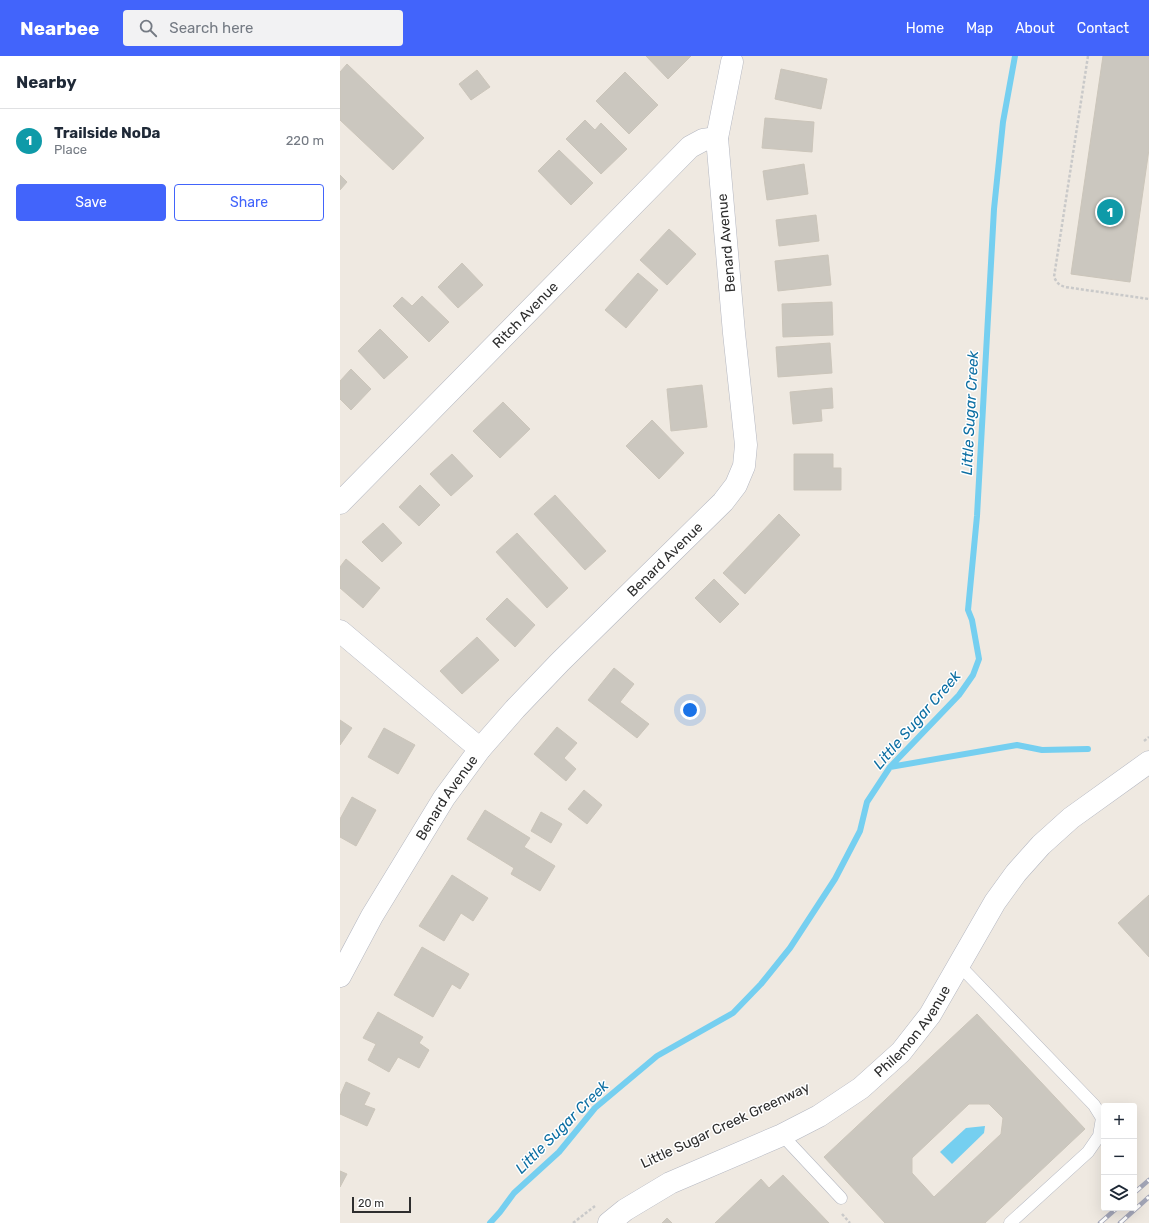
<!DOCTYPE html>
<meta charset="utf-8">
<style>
:root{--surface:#fff;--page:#f2f2f3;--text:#1f2937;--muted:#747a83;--line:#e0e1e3;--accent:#4264fb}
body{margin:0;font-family:Rubik,sans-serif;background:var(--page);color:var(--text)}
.controls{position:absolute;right:12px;bottom:12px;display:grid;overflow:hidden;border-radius:4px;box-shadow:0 4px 16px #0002}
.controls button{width:36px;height:36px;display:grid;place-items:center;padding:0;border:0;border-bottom:1px solid var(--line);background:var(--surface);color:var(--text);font:20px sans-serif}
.scale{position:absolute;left:12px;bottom:10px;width:59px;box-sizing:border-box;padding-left:4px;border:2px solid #2e2e2e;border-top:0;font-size:11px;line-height:14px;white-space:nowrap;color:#2e2e2e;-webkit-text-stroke:3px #fff;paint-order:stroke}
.you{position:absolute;left:350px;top:654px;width:14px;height:14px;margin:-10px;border:3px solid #fff;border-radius:50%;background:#1a73e8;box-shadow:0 0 0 6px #1a73e833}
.badge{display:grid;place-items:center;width:26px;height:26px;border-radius:50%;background:var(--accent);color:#fff;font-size:13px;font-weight:700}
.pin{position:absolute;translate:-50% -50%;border:2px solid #fff;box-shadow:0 1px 4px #0006}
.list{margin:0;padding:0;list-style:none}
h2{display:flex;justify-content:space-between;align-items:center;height:52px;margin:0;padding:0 16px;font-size:17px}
h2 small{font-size:13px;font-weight:400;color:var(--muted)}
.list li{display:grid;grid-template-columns:26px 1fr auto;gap:12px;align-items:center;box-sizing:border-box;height:64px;padding:0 16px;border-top:1px solid var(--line)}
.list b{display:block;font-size:15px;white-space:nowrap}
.list p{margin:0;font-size:13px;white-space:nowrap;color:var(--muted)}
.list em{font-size:13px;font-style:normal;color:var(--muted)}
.actions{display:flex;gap:8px;padding:12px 16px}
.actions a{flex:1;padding:9px 0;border:1px solid var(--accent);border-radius:4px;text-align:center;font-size:14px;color:var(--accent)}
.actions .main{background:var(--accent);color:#fff}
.icon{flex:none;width:22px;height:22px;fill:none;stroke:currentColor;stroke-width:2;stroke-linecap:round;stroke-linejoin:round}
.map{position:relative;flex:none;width:809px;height:1167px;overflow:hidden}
header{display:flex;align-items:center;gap:24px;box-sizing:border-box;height:56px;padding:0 20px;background:var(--accent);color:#fff}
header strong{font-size:19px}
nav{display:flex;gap:22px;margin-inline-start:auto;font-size:14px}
.search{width:280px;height:36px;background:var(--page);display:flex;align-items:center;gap:10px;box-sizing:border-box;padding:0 14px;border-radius:4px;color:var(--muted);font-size:15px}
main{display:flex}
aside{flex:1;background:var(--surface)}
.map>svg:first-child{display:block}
.water{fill:#75cff0}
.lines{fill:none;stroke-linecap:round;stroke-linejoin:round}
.stream{stroke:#75cff0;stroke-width:6}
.building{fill:#cbc7bf;stroke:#cbc5ba;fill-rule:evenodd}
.service-casing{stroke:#b4b7c1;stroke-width:13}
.minor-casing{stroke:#b4b7c1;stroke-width:23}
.path{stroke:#c9c9c9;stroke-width:2.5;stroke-dasharray:3 2;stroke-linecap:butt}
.service{stroke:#fff;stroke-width:12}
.minor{stroke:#fff;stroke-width:22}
.rail-casing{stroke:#a3a6b8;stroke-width:4.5}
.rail{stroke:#fff;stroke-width:3;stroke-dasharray:9;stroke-linecap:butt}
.labels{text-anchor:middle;stroke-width:3;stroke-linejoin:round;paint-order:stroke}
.street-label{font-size:14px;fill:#2e2e2e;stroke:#fff}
.water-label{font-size:15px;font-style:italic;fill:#0d6fa3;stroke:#fff}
</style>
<header>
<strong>Nearbee</strong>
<div class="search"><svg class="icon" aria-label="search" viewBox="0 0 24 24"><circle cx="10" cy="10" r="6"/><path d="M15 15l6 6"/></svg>Search here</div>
<nav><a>Home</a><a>Map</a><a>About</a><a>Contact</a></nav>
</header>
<main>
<aside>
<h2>Nearby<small></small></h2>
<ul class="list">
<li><span class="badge" style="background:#0f9aa8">1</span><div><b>Trailside NoDa</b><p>Place</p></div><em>220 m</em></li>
</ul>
<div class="actions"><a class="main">Save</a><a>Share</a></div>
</aside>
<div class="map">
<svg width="809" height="1167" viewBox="0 0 809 1167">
<rect width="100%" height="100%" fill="#efe9e1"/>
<path class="water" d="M645 1070 644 1077 612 1108 600 1096 626 1072Z"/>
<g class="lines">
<path class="stream" d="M550 711 677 689 702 694 748 693
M150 1167 160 1156 174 1137 219 1096 255 1052 317 1000 393 957 421 928 450 892 495 823 520 775 527 746 550 711 619 639 633 619 639 603 632 564 628 554 637 460 654 153 663 66 675 0"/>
</g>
<path class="building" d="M306 0H351L328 23Z
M763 0H809V93L790 226 731 218Z
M7 8 84 82 53 114 0 64V16Z
M441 13 487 23 481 53 435 43Z
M137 14 150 31 131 44 119 28Z
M285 16 318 49 289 78 256 45Z
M425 62 474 66 472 96 422 92Z
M245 64 255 74 261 67 287 93 261 118 226 83Z
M219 94 253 127 231 149 198 115Z
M464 108 468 138 427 144 423 115Z
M0 119 7 126 0 134Z
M476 159 479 185 439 190 436 164Z
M329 173 356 198 327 229 300 204Z
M488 199 491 229 438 235 435 205Z
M122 207 143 229 118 252 98 231Z
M298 217 318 234 286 272 265 254Z
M82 240 109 266 89 286 53 250 62 241 72 250Z
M492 246 493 279 443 281 442 248Z
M40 273 68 301 44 323 18 295Z
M490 287 492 317 438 321 436 291Z
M11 313 31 333 11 354 0 343V325Z
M362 329 367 371 331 375 327 333Z
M492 332 493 352 481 353 482 365 453 368 450 336Z
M163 346 190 373 160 402 133 375Z
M312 364 344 397 319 423 286 390Z
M112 398 133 420 111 440 90 418Z
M454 398H493V412H501V434H454Z
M80 429 100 449 79 470 59 451Z
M215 439 266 495 245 514 194 458Z
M439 458 460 479 405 538 383 517Z
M43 467 62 487 42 506 22 486Z
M177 477 228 532 207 552 156 496Z
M6 503 40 532 23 552 0 532V511Z
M374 523 399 548 380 567 355 542Z
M167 542 195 569 175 591 146 563Z
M137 581 159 604 122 638 100 615Z
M274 612 294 628 280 646 309 668 297 682 248 644Z
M0 664 12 672 0 689Z
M217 671 237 687 224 702 236 713 226 725 194 698Z
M44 672 75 689 58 718 28 701Z
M244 734 262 749 247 768 228 753Z
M12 741 36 754 16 790 0 781V763Z
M145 754 190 782 184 791 215 810 200 835 171 818 174 812 127 783Z
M201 756 222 768 211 787 191 775Z
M112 819 148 842 133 865 121 857 104 885 79 870Z
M809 839V901L778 867Z
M82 891 129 918 120 933 112 928 93 961 54 939Z
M38 956 83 981 79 987 89 994 79 1012 58 1001 49 1016 28 1004 36 988 23 982Z
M637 958 745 1073 645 1167H545L484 1101ZM629 1048H649L663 1062 661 1078 594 1141 572 1117V1102Z
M6 1026 30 1037 24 1049 35 1053 27 1070 0 1058V1040Z
M0 1115 7 1118 0 1131Z
M443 1119 489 1167H375L421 1123 429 1132Z
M327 1162 332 1167H322Z"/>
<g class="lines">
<g class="service-casing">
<path id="service" d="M619 909 754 1049 762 1062 759 1080 748 1096 670 1167
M442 1079 501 1142"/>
</g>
<g class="minor-casing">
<g id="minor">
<path id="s1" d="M0 447 350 91 363 84 377 82"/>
<path d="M0 575 140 693"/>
<path id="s2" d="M0 920 32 860 104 742 140 693 175 653 220 606 383 446 396 429 404 410 406 389 394 277 377 82 392 6"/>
<path id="s3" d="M269 1167 285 1154 330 1127 442 1079 479 1060 521 1032 561 996 590 959 655 846 676 817 701 789 731 762 809 706"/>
</g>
</g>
<path class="path" d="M748 0 714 221C717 227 719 229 725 231L809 243
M804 685 809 681
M502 1158 510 1167
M233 1167 255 1150"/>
<use href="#service" class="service"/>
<use href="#minor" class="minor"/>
<g class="rail-casing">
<path id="rail" d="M794 1137 809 1124
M760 1167 777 1152
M780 1167 809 1141"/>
</g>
<use href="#rail" class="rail"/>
</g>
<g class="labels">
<g class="street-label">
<text transform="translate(386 187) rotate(-95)" y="5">Benard Avenue</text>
<text dy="5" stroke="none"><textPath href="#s1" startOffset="264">Ritch Avenue</textPath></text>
<text dy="5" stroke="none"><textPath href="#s2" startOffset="532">Benard Avenue</textPath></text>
<text dy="5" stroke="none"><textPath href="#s2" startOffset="208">Benard Avenue</textPath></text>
<text dy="5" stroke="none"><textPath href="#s3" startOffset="364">Philemon Avenue</textPath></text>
<text transform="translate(385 1069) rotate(-25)" y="5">Little Sugar Creek Greenway</text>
</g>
<g class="water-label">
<text transform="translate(630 357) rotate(-87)" y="5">Little Sugar Creek</text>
<text transform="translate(577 664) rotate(-49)" y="5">Little Sugar Creek</text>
<text transform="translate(222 1071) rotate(-45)" y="5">Little Sugar Creek</text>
</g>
</g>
</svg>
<div class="controls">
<button>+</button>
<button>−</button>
<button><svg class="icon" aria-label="layers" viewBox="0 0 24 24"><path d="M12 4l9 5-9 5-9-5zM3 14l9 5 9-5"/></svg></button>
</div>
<div class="scale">20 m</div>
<div class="you"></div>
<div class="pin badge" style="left:770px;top:156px;background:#0f9aa8">1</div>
</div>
</main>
